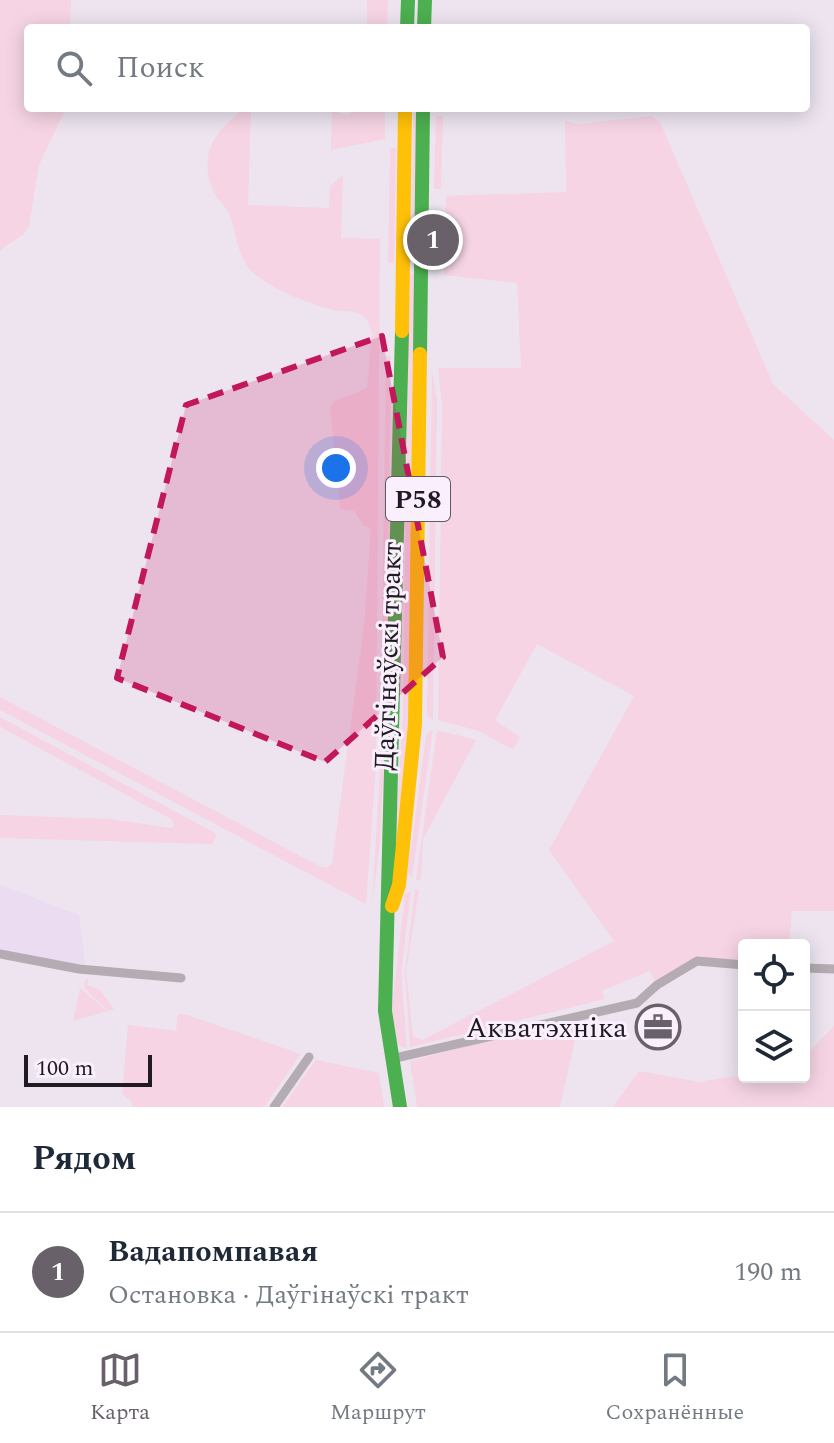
<!DOCTYPE html>
<html lang="ru">
<meta charset="utf-8">
<style>
:root{--surface:#fff;--page:#f2f2f3;--text:#1f2937;--muted:#747a83;--line:#e0e1e3;--accent:#68616a}
body{margin:0;font-family:Spectral,serif;background:var(--page);color:var(--text)}
.controls{position:absolute;right:24px;bottom:24px;display:grid;overflow:hidden;border-radius:8px;box-shadow:0 4px 20px #0003}
.controls button{width:72px;height:72px;display:grid;place-items:center;padding:0;border:0;border-bottom:2px solid var(--line);background:var(--surface);color:var(--text);font:40px sans-serif}
.scale{position:absolute;left:24px;bottom:20px;width:128px;box-sizing:border-box;padding-left:8px;border:4px solid #201a22;border-top:0;font-size:22px;line-height:28px;white-space:nowrap;color:#201a22;-webkit-text-stroke:6px #f9effd;paint-order:stroke}
.you{position:absolute;left:336px;top:468px;width:28px;height:28px;margin:-20px;border:6px solid #fff;border-radius:50%;background:#1a73e8;box-shadow:0 0 0 12px #1a73e833}
.badge{display:grid;place-items:center;width:52px;height:52px;border-radius:50%;background:var(--accent);color:#fff;font-size:26px;font-weight:700}
.pin{position:absolute;translate:-50% -50%;border:4px solid #fff;box-shadow:0 2px 8px #0006}
.list{margin:0;padding:0;list-style:none}
h2{display:flex;justify-content:space-between;align-items:center;height:104px;margin:0;padding:0 32px;font-size:34px}
h2 small{font-size:26px;font-weight:400;color:var(--muted)}
.list li{display:grid;grid-template-columns:52px 1fr auto;gap:24px;align-items:center;box-sizing:border-box;height:120px;padding:0 32px;border-top:2px solid var(--line)}
.list b{display:block;font-size:30px;white-space:nowrap}
.list p{margin:0;font-size:26px;white-space:nowrap;color:var(--muted)}
.list em{font-size:26px;font-style:normal;color:var(--muted)}
.icon{flex:none;width:44px;height:44px;fill:none;stroke:currentColor;stroke-width:2;stroke-linecap:round;stroke-linejoin:round}
.map{position:relative;flex:none;width:834px;height:1107px;overflow:hidden}
.search{position:absolute;background:var(--surface);box-shadow:0 4px 20px #0003;left:24px;right:24px;top:24px;height:88px;display:flex;align-items:center;gap:20px;box-sizing:border-box;padding:0 28px;border-radius:8px;color:var(--muted);font-size:30px}
.sheet{height:224px;background:var(--surface)}
nav{display:flex;justify-content:space-around;align-items:center;box-sizing:border-box;height:112px;border-top:2px solid var(--line);background:var(--surface);font-size:22px;color:var(--muted)}
nav a{display:grid;justify-items:center;gap:4px}
nav .on{color:var(--accent)}
.map>svg:first-child{display:block}
.built{fill:#ebdcf1}
.green{fill:#f6d4e4}
.lines{fill:none;stroke-linecap:round;stroke-linejoin:round}
.street{stroke:#b4abb3;stroke-width:9}
.fast{stroke:#4caf50;stroke-width:14}
.slow{stroke:#ffc107;stroke-width:14}
.marked{fill:#c2185b;fill-opacity:0.2;stroke:#c2185b;stroke-width:6;stroke-dasharray:16 10;stroke-linejoin:round}
.labels{text-anchor:middle;stroke-width:6;stroke-linejoin:round;paint-order:stroke}
.shield{fill:#f9effd;stroke:#615a64;stroke-width:2}
.shield-label{font-size:26px;font-weight:bold;fill:#201a22}
.street-label{font-size:28px;fill:#201a22;stroke:#f9effd}
.poi-label{font-size:28px;fill:#201a22;stroke:#f9effd;text-anchor:end}
</style>
<div class="map">
<svg width="834" height="1107" viewBox="0 0 834 1107">
<rect width="100%" height="100%" fill="#ede4f0"/>
<path class="built" d="M0 885 79 915 86 969 0 954Z"/>
<path class="green" d="M0 0H71L70 28H28V108H66L39 165 29 226 24 234 0 250Z
M367 0H388L387 28H367Z
M246 108H320L347 115 361 108H385V139L331 150 332 112 251 110 248 205 329 208 330 186 343 175 341 238 380 239 376 765 366 904 0 710V697L319 866 326 868 332 864 364 626 371 528 364 526 354 511 340 509 330 407 335 401 367 388 372 333 367 319 359 313C349 310 339 312 329 309 306 303 276 290 257 276 237 261 238 237 230 216 227 206 216 200 213 190 197 153 217 128 246 108Z
M414 108 418 145 417 262H410Z
M436 116H443L441 189H434Z
M651 116 660 122 773 384 834 440V911H792L789 945H744V954L734 965 697 961 657 985 650 971 602 991 605 999 410 1047 405 972 415 890H419L406 971 413 1036 422 1040 614 941 549 850 634 696 537 644 495 720 520 737 513 750 479 731 438 720 442 405 438 368H521L517 283 444 275 446 196 566 192 565 121 578 124Z
M390 148H396L394 263H388Z
M409 274H415L409 711 392 881 403 717Z
M386 356H391L385 744 380 842 372 904 380 771Z
M432 371 437 400 433 721 427 716Z
M0 717 217 834 212 844 0 838V815L109 819 171 828 174 825 171 819 0 727Z
M433 729 412 878 408 872 426 736Z
M437 730 476 740 423 839 421 880H416Z
M411 891 401 972 407 1049 396 1044 392 1008 405 894Z
M89 977 87 985 99 989 114 1009 108 1011 85 989 84 982Z
M80 988 107 1011 73 1021Z
M178 1014 187 1015 301 1054 264 1107H132V1102L122 1094 128 1025 176 1031Z
M580 1017 560 1107H417L410 1061Z
M834 1026V1107H613L639 1071 699 1082 735 1076 804 1077V1057Z
M316 1060 379 1073 384 1107H282Z"/>
<g class="lines">
<path class="street" d="M0 954 79 969 181 978
M804 968 834 969
M391 1059 637 1003 657 985 697 961 744 965
M274 1107 309 1057"/>
<path class="fast" d="M407 28 408 0
M424 28 425 0
M420 354 423 108
M400 1107 385 1011 402 331"/>
<path class="slow" d="M402 331 405 108
M392 906 399 885 415 724 420 354"/>
</g>
<path class="marked" d="M382 336 443 657 325 762 117 678 186 405Z"/>
<defs>
<g id="office-ring" transform="scale(2.3)"><circle r="9.5" fill="#f9effd" stroke="#68616a" stroke-width="1.5"/><path d="M-6-3h4V-5.5h4V-3h4V5H-6ZM-1-4.5V-3h2v-1.5ZM-6 0V1H6V0Z" fill="#68616a"/></g>
</defs>
<g fill-rule="evenodd">
<use href="#office-ring" x="658" y="1027"/>
</g>
<g class="labels">
<rect class="shield" x="386" y="477" width="64" height="44" rx="6"/>
<g class="shield-label">
<text x="418" y="508">Р58</text>
</g>
<g class="street-label">
<text transform="translate(387 656) rotate(-88)" y="10">Даўгінаўскі тракт</text>
</g>
<g class="poi-label">
<text x="627" y="1037">Акватэхніка</text>
</g>
</g>
</svg>
<div class="controls">
<button><svg class="icon" aria-label="locate" viewBox="0 0 24 24"><circle cx="12" cy="12" r="6"/><path d="M12 2v4M12 18v4M2 12h4M18 12h4"/></svg></button>
<button><svg class="icon" aria-label="layers" viewBox="0 0 24 24"><path d="M12 4l9 5-9 5-9-5zM3 14l9 5 9-5"/></svg></button>
</div>
<div class="scale">100 m</div>
<div class="you"></div>
<div class="pin badge" style="left:433px;top:240px">1</div>
<div class="search"><svg class="icon" aria-label="search" viewBox="0 0 24 24"><circle cx="10" cy="10" r="6"/><path d="M15 15l6 6"/></svg>Поиск</div>
</div>
<section class="sheet">
<h2>Рядом<small></small></h2>
<ul class="list">
<li><span class="badge">1</span><div><b>Вадапомпавая</b><p>Остановка · Даўгінаўскі тракт</p></div><em>190 m</em></li>
</ul>
</section>
<nav>
<a class="on"><svg class="icon" aria-label="map" viewBox="0 0 24 24"><path d="M3 6l6-2 6 2 6-2v14l-6 2-6-2-6 2zM9 4v14M15 6v14"/></svg>Карта</a>
<a><svg class="icon" aria-label="directions" viewBox="0 0 24 24"><path d="M12 3l9 9-9 9-9-9zM9 14v-3h6M13 9l2 2-2 2"/></svg>Маршрут</a>
<a><svg class="icon" aria-label="saved" viewBox="0 0 24 24"><path d="M7 4h10v16l-5-4-5 4z"/></svg>Сохранённые</a>
</nav>
